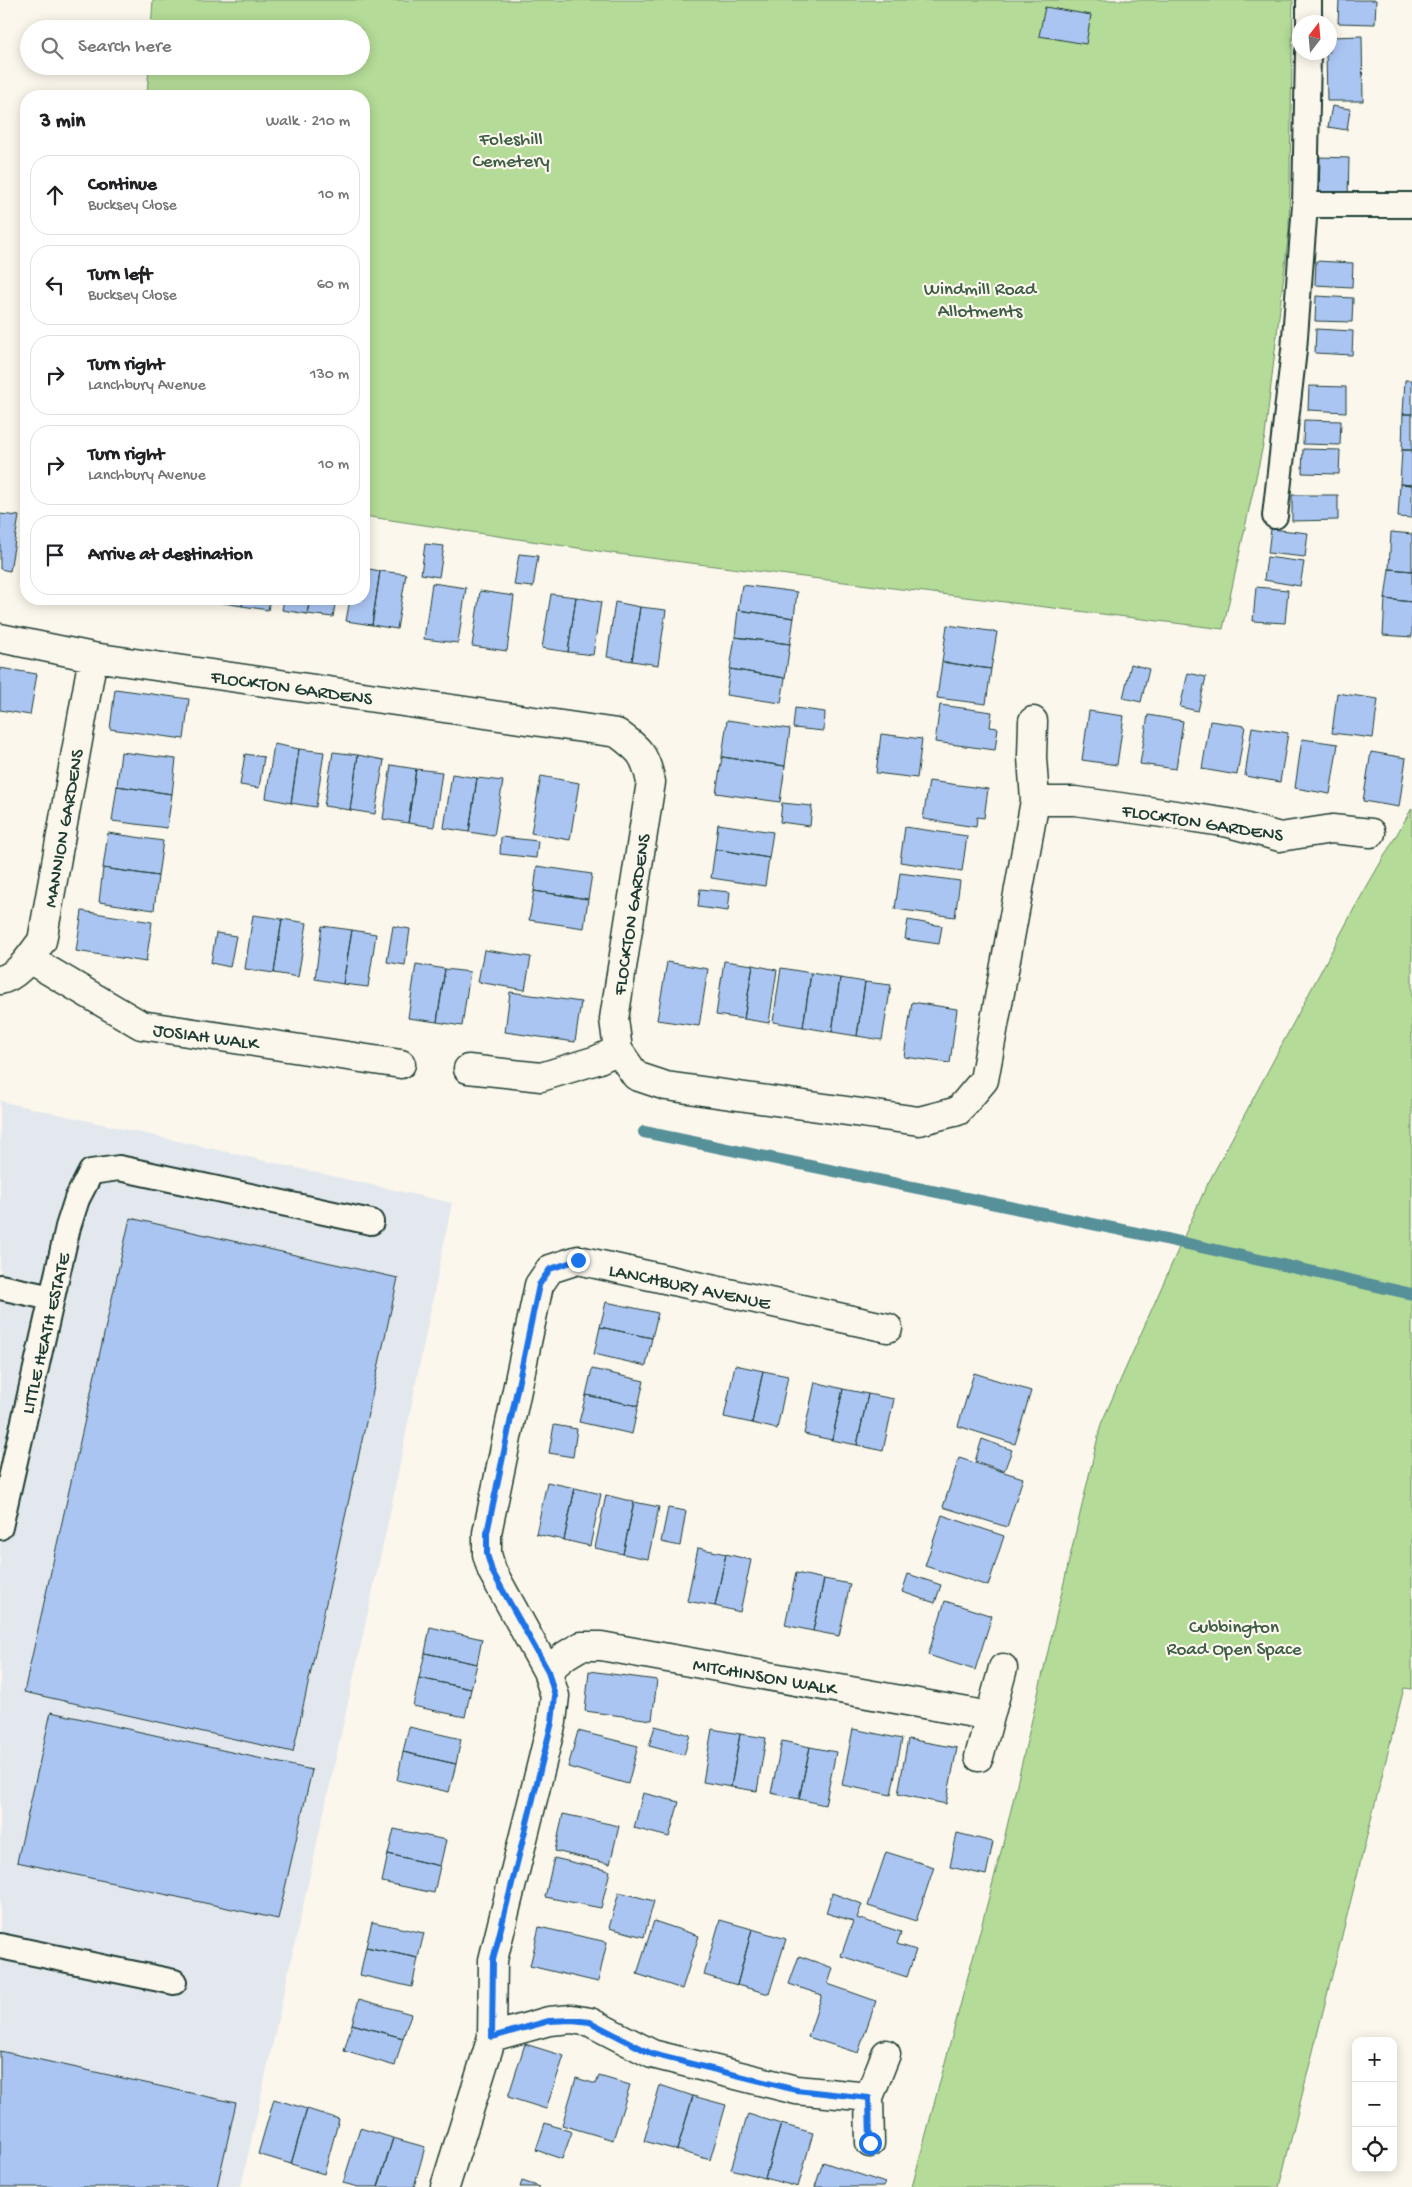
<!DOCTYPE html>
<meta charset="utf-8">
<style>
:root{--surface:#fff;--page:#f6f6f6;--text:#202124;--muted:#757577;--line:#e0e0e0}
body{margin:0;font-family:"Gochi Hand",sans-serif;background:var(--page);color:var(--text)}
.controls{position:absolute;right:15px;bottom:15px;display:grid;overflow:hidden;border-radius:10px;box-shadow:0 2px 12px #0003}
.controls button{width:45px;height:45px;display:grid;place-items:center;padding:0;border:0;border-bottom:1px solid var(--line);background:var(--surface);color:var(--text);font:25px sans-serif}
.compass{position:absolute;left:1292px;top:15px;width:45px;height:45px;border-radius:50%;background:var(--surface);box-shadow:0 2px 12px #0003;rotate:16deg}
.stop{position:absolute;width:15px;height:15px;margin:-11px;border:4px solid #1a73e8;border-radius:50%;background:#fff}
.stop.end{background:#1a73e8;border-color:#fff;box-shadow:0 1px 5px #0008}
.list{margin:0;padding:0;list-style:none}
h2{display:flex;justify-content:space-between;align-items:center;height:65px;margin:0;padding:0 20px;font-size:21px}
h2 small{font-size:16px;font-weight:400;color:var(--muted)}
.list li{display:grid;grid-template-columns:32px 1fr auto;gap:15px;align-items:center;box-sizing:border-box;height:80px;margin:0 10px 10px;padding:0 10px;border:1px solid var(--line);border-radius:20px}
.list b{display:block;font-size:19px;white-space:nowrap}
.list p{margin:0;font-size:16px;white-space:nowrap;color:var(--muted)}
.list em{font-size:16px;font-style:normal;color:var(--muted)}
.icon{flex:none;width:28px;height:28px;fill:none;stroke:currentColor;stroke-width:2;stroke-linecap:round;stroke-linejoin:round}
.map{position:relative;flex:none;width:1412px;height:2187px;overflow:hidden}
.search{position:absolute;background:var(--surface);box-shadow:0 2px 12px #0003;left:20px;top:20px;width:350px;height:55px;display:flex;align-items:center;gap:12px;box-sizing:border-box;padding:0 18px;border-radius:28px;color:var(--muted);font-size:19px}
.panel{position:absolute;background:var(--surface);box-shadow:0 2px 12px #0003;left:20px;top:90px;width:350px;height:515px;border-radius:20px}
.map>svg:first-child{display:block}
.built{fill:#e3e8ee}
.green{fill:#b4db97;stroke:#6a8c66}
.lines{fill:none;stroke-linecap:round;stroke-linejoin:round}
.stream{stroke:#579098;stroke-width:12}
.building{fill:#abc5f3;stroke:#1f3d34}
.lane-casing{stroke:#1f3d34;stroke-width:28}
.street-casing{stroke:#1f3d34;stroke-width:31}
.lane{stroke:#fbf7ec;stroke-width:24}
.street{stroke:#fbf7ec;stroke-width:28}
.route{stroke:#1a73e8;stroke-width:6}
.labels{text-anchor:middle;stroke-width:4.5;stroke-linejoin:round;paint-order:stroke}
.park-label{font-size:19px;fill:#3d5d48;stroke:#fbf7ec}
.street-label{font-size:19px;fill:#1f3d34;stroke:#fbf7ec}
</style>
<div class="map">
<svg width="1412" height="2187" viewBox="0 0 1412 2187">
<rect width="100%" height="100%" fill="#fbf7ec"/>
<filter id="ink" filterUnits="userSpaceOnUse"><feTurbulence type="fractalNoise" baseFrequency=".02" numOctaves="2"/><feDisplacementMap in="SourceGraphic" scale="10" xChannelSelector="R" yChannelSelector="G"/><feConvolveMatrix kernelMatrix="1 2 1 2 8 2 1 2 1" color-interpolation-filters="sRGB"/></filter>
<g filter="url(#ink)">
<path class="built" d="M0 1101 452 1203 390 1513 241 2187H0Z"/>
<path class="green" d="M153 0H1293L1289 231 1265 436 1223 629 618 554 364 516V96H147L149 66H361V29H151Z
M1412 808V1689L1404 1688 1279 2187H912L1002 1848 1101 1424 1205 1189 1355 907Z"/>
<g class="lines">
<path class="stream" d="M644 1132 1166 1239 1412 1294"/>
</g>
<path class="building" d="M1339 0H1376L1375 24 1338 23Z
M1045 7 1091 15 1086 44 1039 36Z
M1362 36 1363 101H1327L1326 52H1330V37Z
M1332 106 1350 109 1347 130 1328 127Z
M1320 157 1349 158 1348 198 1319 197Z
M1316 261 1353 263 1352 287 1315 285Z
M1316 296 1353 298 1352 322 1315 321Z
M1316 329 1353 331 1352 355 1315 353Z
M1405 380H1412V414H1403Z
M1309 386 1346 387V412L1308 410Z
M1403 414H1412V450H1402Z
M1304 420 1341 421 1340 445 1303 444Z
M1303 449 1340 450 1339 474 1302 473Z
M1402 450H1412V485L1400 484Z
M1400 484 1412 485V518L1398 517Z
M1292 495H1338V520L1292 521Z
M0 514 19 516 10 571 0 569Z
M1271 529 1308 533 1305 557 1268 553Z
M1391 532 1412 534V571L1389 569Z
M425 544 444 546 439 577 421 574Z
M519 554 538 556 533 587 514 585Z
M1267 557 1304 562 1300 586 1264 580Z
M364 568 380 571 372 625 346 621 350 599H364Z
M1389 569 1412 571V602L1385 599Z
M380 571 406 574 397 629 372 625Z
M432 583 466 588 458 643 424 639Z
M742 585 797 592 794 618 738 610Z
M1256 587 1288 590 1285 623 1253 621Z
M480 591 514 596 507 651 472 646Z
M551 594 576 597 568 652 542 648Z
M576 597 601 602 593 655 568 652Z
M218 599H244L242 606 217 602Z
M244 599H270L268 610 242 606Z
M284 599H310L307 614 282 610Z
M310 599H336L333 617 307 614Z
M1385 599 1412 602V637L1383 635Z
M615 602 640 607 632 661 607 657Z
M640 607 666 610 658 665 632 661Z
M738 610 794 618 790 644 735 637Z
M947 625 997 632 991 669 942 662Z
M735 637 790 644 785 678 730 669Z
M942 662 991 669 986 704 937 698Z
M1131 664 1149 669 1141 702 1123 698Z
M0 668 37 674 30 715 0 710Z
M730 669 785 678 781 703 726 695Z
M1188 673 1206 677 1198 711 1180 707Z
M115 689 189 699 184 739 110 729Z
M1337 693 1378 699 1373 738 1332 733Z
M940 705 992 712 990 727 998 728 995 750 935 742Z
M795 708 825 712 824 731 793 728Z
M1089 711 1124 716 1117 765 1082 760Z
M1148 715 1183 721 1176 769 1140 764Z
M727 720 790 729 785 766 722 757Z
M1210 721 1245 726 1237 775 1202 769Z
M1252 727 1288 733 1280 782 1245 776Z
M881 734 922 739 917 778 876 773Z
M1302 739 1338 744 1330 794 1295 788Z
M274 744 299 749 291 803 266 798Z
M299 749 324 752 316 807 291 803Z
M121 752 176 759 172 794 117 786Z
M333 752 358 755 350 810 324 806Z
M1371 752 1406 758 1399 807 1363 801Z
M245 754 264 757 259 788 240 785Z
M358 755 384 760 375 814 350 810Z
M722 757 785 766 780 802 716 793Z
M391 765 416 769 408 823 383 819Z
M416 769 442 772 434 827 408 823Z
M452 774 477 778 469 832 444 828Z
M541 776 579 783 570 840 531 833Z
M477 778 503 781 494 836 469 832Z
M929 781 988 789 984 818 977 817 976 827 923 819Z
M117 786 172 794 167 828 112 821Z
M782 803 812 806 810 826 780 822Z
M718 824 773 832 769 858 715 849Z
M905 827 967 836 962 871 900 862Z
M108 833 163 841 158 876 103 868Z
M501 837 538 841 536 858 500 854Z
M715 849 769 858 765 886 711 878Z
M537 866 592 874 588 899 534 891Z
M103 868 158 876 154 910 99 902Z
M900 873 960 881 955 917 895 909Z
M700 889 730 892 728 911 698 907Z
M534 891 588 899 584 928 529 920Z
M82 911 152 922 146 962 76 951Z
M253 915 282 919 274 973 245 969Z
M282 919 307 923 298 977 274 973Z
M908 920 942 926 939 944 905 939Z
M322 926 352 930 343 984 315 979Z
M393 926 410 929 405 965 387 962Z
M352 930 376 934 368 987 343 984Z
M216 933 236 936 230 967 211 963Z
M484 950 531 957 525 990 478 982Z
M724 961 753 965 744 1019 716 1015Z
M667 962 708 969 699 1026 657 1020Z
M416 964 445 969 437 1022 408 1018Z
M753 965 777 970 769 1023 744 1019Z
M781 968 811 973 803 1027 773 1022Z
M445 969 470 972 462 1026 437 1022Z
M811 973 840 978 832 1032 803 1027Z
M840 978 865 982 857 1036 832 1032Z
M865 982 891 985 882 1040 857 1036Z
M510 992 581 1002 575 1042 505 1032Z
M912 1002 957 1009 950 1063 904 1057Z
M130 1218 398 1278 293 1752 24 1692Z
M606 1302 658 1313 652 1338 600 1327Z
M600 1327 652 1338 646 1366 594 1354Z
M735 1365 763 1371 752 1423 724 1417Z
M592 1369 644 1381 638 1406 586 1395Z
M763 1371 788 1376 777 1429 752 1423Z
M974 1373 1031 1391 1015 1444 958 1426Z
M815 1382 843 1389 832 1440 804 1434Z
M843 1389 868 1394 857 1445 832 1440Z
M868 1394 894 1399 883 1451 857 1445Z
M586 1395 638 1406 632 1434 579 1422Z
M554 1425 577 1429 573 1457 549 1453Z
M982 1439 1012 1450 1004 1471 975 1461Z
M959 1458 1023 1478 1007 1527 943 1507Z
M547 1482 575 1488 564 1540 536 1534Z
M575 1488 601 1494 590 1546 564 1540Z
M606 1495 634 1502 623 1554 595 1548Z
M634 1502 659 1507 648 1559 623 1554Z
M668 1508 686 1511 680 1546 661 1542Z
M942 1515 1004 1536 988 1586 925 1566Z
M698 1548 726 1554 715 1606 687 1601Z
M726 1554 751 1560 740 1612 715 1606Z
M796 1573 824 1579 813 1631 785 1625Z
M908 1574 941 1585 935 1603 902 1592Z
M824 1579 850 1584 839 1636 813 1631Z
M945 1601 992 1616 975 1670 928 1655Z
M430 1627 482 1639 477 1664 425 1653Z
M425 1653 477 1664 471 1689 419 1678Z
M589 1671 657 1680 652 1720 585 1711Z
M419 1678 471 1689 465 1717 413 1706Z
M51 1712 312 1770 278 1919 17 1862Z
M655 1726 690 1735 684 1755 649 1746Z
M409 1727 461 1739 456 1764 403 1752Z
M712 1729 740 1734 731 1787 703 1782Z
M853 1729 902 1739 891 1795 842 1785Z
M578 1731 638 1746 628 1784 568 1767Z
M740 1734 766 1738 757 1791 731 1787Z
M908 1739 957 1748 946 1804 898 1794Z
M782 1741 810 1747 799 1799 771 1793Z
M810 1747 836 1752 825 1805 799 1799Z
M403 1752 456 1764 449 1792 397 1780Z
M643 1793 679 1802 669 1837 634 1828Z
M563 1814 619 1826 610 1864 555 1851Z
M394 1829 446 1840 440 1866 388 1854Z
M957 1833 993 1842 986 1875 950 1867Z
M886 1852 934 1867 916 1921 868 1906Z
M388 1854 440 1866 434 1893 382 1882Z
M554 1858 610 1871 601 1908 545 1897Z
M619 1892 654 1901 644 1937 609 1928Z
M832 1893 862 1904 857 1918 901 1932 897 1944 916 1950 907 1977 841 1956 853 1921 826 1913Z
M720 1920 752 1929 737 1985 704 1975Z
M654 1921 699 1936 682 1989 637 1974Z
M372 1922 424 1933 418 1958 366 1947Z
M539 1927 607 1942 598 1982 530 1966Z
M752 1929 786 1939 769 1994 737 1985Z
M366 1947 418 1958 412 1987 360 1975Z
M799 1956 833 1968 828 1984 876 2001 858 2053 808 2037 822 1995 789 1984Z
M359 1999 411 2014 403 2038 352 2024Z
M352 2024 403 2038 395 2066 344 2051Z
M525 2044 564 2056 546 2109 508 2097Z
M0 2051 236 2103 217 2187H0Z
M599 2076 630 2085 613 2140 562 2125 576 2078 596 2084Z
M660 2085 693 2096 677 2150 644 2141Z
M693 2096 726 2105 710 2160 677 2150Z
M274 2099 307 2109 291 2164 258 2154Z
M307 2109 339 2119 324 2174 291 2164Z
M748 2114 781 2124 765 2178 731 2169Z
M545 2123 572 2132 562 2159 536 2150Z
M781 2124 813 2133 798 2187 765 2178Z
M360 2128 393 2138 378 2187H358L343 2183Z
M393 2138 425 2147 414 2187H378Z
M823 2162 885 2183 883 2187H815Z
M522 2181 540 2187H520Z"/>
<g class="lines">
<g class="lane-casing">
<path id="lane" d="M1309 22V0
M1308 52 1305 205H1412
M1275 516 1294 350 1305 205
M0 1287 52 1298
M0 1527 68 1227 77 1199 91 1172 119 1168 371 1222
M0 1946 174 1982"/>
</g>
<g class="street-casing">
<path id="street" d="M0 638 93 657 617 733C640 750 645 754 651 782L614 1019 618 1050 636 1076 666 1086 919 1121 958 1111 984 1080 1035 801 1032 757 1033 721
M1035 801H1075L1142 810 1229 823 1280 837 1332 829 1371 833
M29 959 141 1025 401 1064
M0 980C19 976 30 956 42 941L93 657
M468 1069 541 1077 597 1060 618 1050
M547 1671 566 1655 581 1646H601L990 1716
M979 1757 1003 1668
M492 2037 549 2021 572 2019 590 2022 652 2054 796 2090 869 2097
M870 2143 869 2097 886 2054
M445 2187 492 2037 493 1960 552 1722 555 1696 547 1671 492 1571 487 1554V1533L539 1285 550 1269 578 1260 888 1328"/>
</g>
<use href="#lane" class="lane"/>
<use href="#street" class="street"/>
</g>
</g>
<g class="lines" filter="url(#ink)">
<path class="route" d="M578 1260 550 1269 539 1285 487 1533V1554L492 1571 548 1671 555 1696 552 1722 493 1960 492 2037 549 2021 572 2020 590 2022 652 2054 796 2090 869 2098 870 2143"/>
</g>
<g class="labels">
<g class="park-label">
<text x="511" y="144">Foleshill<tspan x="511" dy="22">Cemetery</tspan></text>
<text x="980" y="294">Windmill Road<tspan x="980" dy="22">Allotments</tspan></text>
<text x="1234" y="1632">Cubbington<tspan x="1234" dy="22">Road Open Space</tspan></text>
</g>
<g class="street-label">
<text transform="translate(292 686) rotate(8)" y="7">FLOCKTON GARDENS</text>
<text transform="translate(1203 821) rotate(9)" y="7">FLOCKTON GARDENS</text>
<text transform="translate(62 828) rotate(-80)" y="7">MANNION GARDENS</text>
<text transform="translate(630 914) rotate(-81)" y="7">FLOCKTON GARDENS</text>
<text transform="translate(206 1035) rotate(8)" y="7">JOSIAH WALK</text>
<text transform="translate(690 1285) rotate(12)" y="7">LANCHBURY AVENUE</text>
<text transform="translate(44 1333) rotate(-77)" y="7">LITTLE HEATH ESTATE</text>
<text transform="translate(765 1675) rotate(10)" y="7">MITCHINSON WALK</text>
</g>
</g>
</svg>
<div class="controls">
<button>+</button>
<button>−</button>
<button><svg class="icon" aria-label="locate" viewBox="0 0 24 24"><circle cx="12" cy="12" r="6"/><path d="M12 2v4M12 18v4M2 12h4M18 12h4"/></svg></button>
</div>
<svg class="compass" viewBox="-18 -18 36 36"><path d="M0-13l5 13h-10z" fill="#e53935"/><path d="M0 13l5-13h-10z" fill="#757577"/></svg>
<div class="stop" style="left:870px;top:2143px"></div>
<div class="stop end" style="left:578px;top:1260px"></div>
<div class="search"><svg class="icon" aria-label="search" viewBox="0 0 24 24"><circle cx="10" cy="10" r="6"/><path d="M15 15l6 6"/></svg>Search here</div>
<section class="panel">
<h2>3 min<small>Walk · 210 m</small></h2>
<ul class="list">
<li><svg class="icon" aria-label="ahead" viewBox="0 0 24 24"><path d="M12 20V5M6 11l6-6 6 6"/></svg><div><b>Continue</b><p>Bucksey Close</p></div><em>10 m</em></li>
<li><svg class="icon" aria-label="left" viewBox="0 0 24 24"><path d="M17 20v-9H6M10 6l-5 5 5 5"/></svg><div><b>Turn left</b><p>Bucksey Close</p></div><em>60 m</em></li>
<li><svg class="icon" aria-label="right" viewBox="0 0 24 24"><path d="M7 20v-9h11M14 6l5 5-5 5"/></svg><div><b>Turn right</b><p>Lanchbury Avenue</p></div><em>130 m</em></li>
<li><svg class="icon" aria-label="right" viewBox="0 0 24 24"><path d="M7 20v-9h11M14 6l5 5-5 5"/></svg><div><b>Turn right</b><p>Lanchbury Avenue</p></div><em>10 m</em></li>
<li><svg class="icon" aria-label="arrive" viewBox="0 0 24 24"><path d="M6 21V4h12l-3 4 3 4H6"/></svg><div><b>Arrive at destination</b></div></li>
</ul>
</section>
</div>
